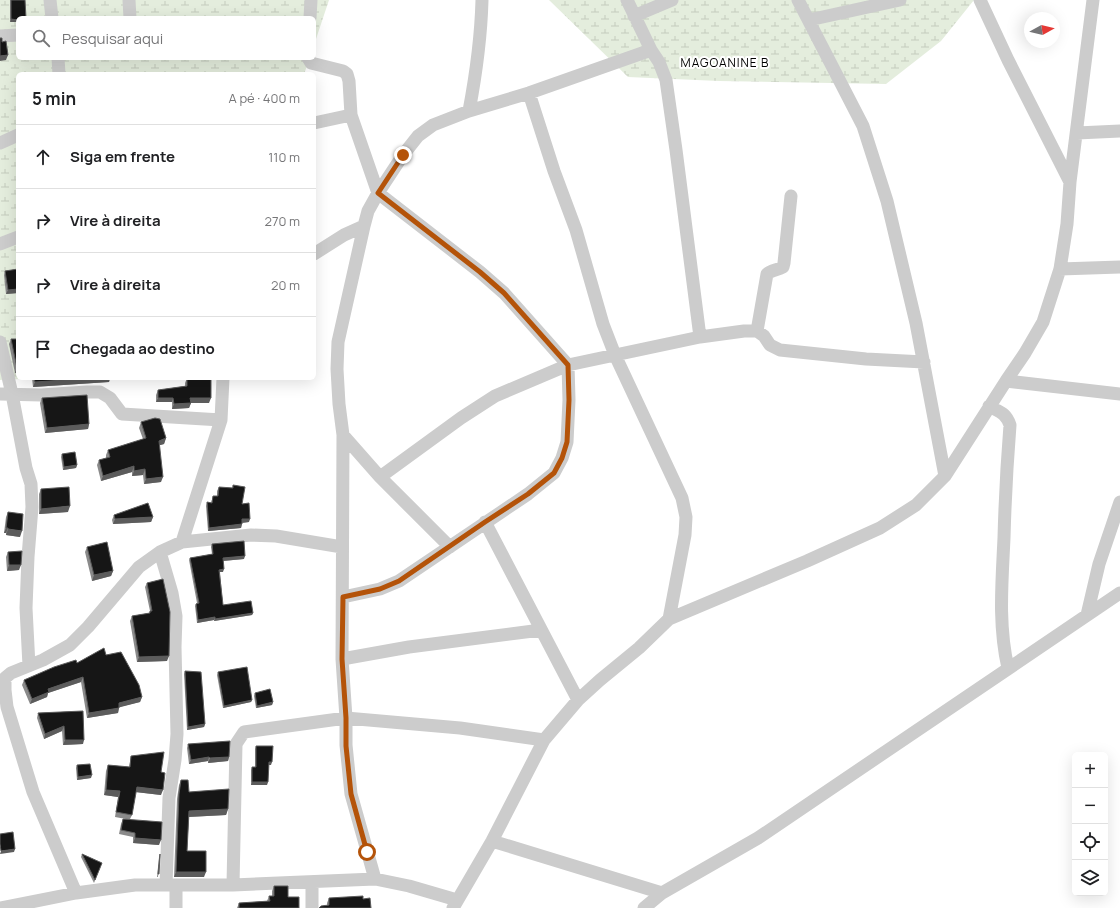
<!DOCTYPE html>
<html lang="pt">
<meta charset="utf-8">
<style>
:root{--surface:#fff;--page:#f6f6f6;--text:#202124;--muted:#757577;--line:#e0e0e0}
body{margin:0;font-family:Manrope,sans-serif;background:var(--page);color:var(--text)}
.controls{position:absolute;right:12px;bottom:12px;display:grid;overflow:hidden;border-radius:6px;box-shadow:0 4px 16px #0002}
.controls button{width:36px;height:36px;display:grid;place-items:center;padding:0;border:0;border-bottom:1px solid var(--line);background:var(--surface);color:var(--text);font:20px sans-serif}
.compass{position:absolute;left:1024px;top:12px;width:36px;height:36px;border-radius:50%;background:var(--surface);box-shadow:0 4px 16px #0002;rotate:82deg}
.stop{position:absolute;width:12px;height:12px;margin:-9px;border:3px solid #b45309;border-radius:50%;background:#fff}
.stop.end{background:#b45309;border-color:#fff;box-shadow:0 1px 4px #0008}
.list{margin:0;padding:0;list-style:none}
h2{display:flex;justify-content:space-between;align-items:center;height:52px;margin:0;padding:0 16px;font-size:17px}
h2 small{font-size:13px;font-weight:400;color:var(--muted)}
.list li{display:grid;grid-template-columns:26px 1fr auto;gap:12px;align-items:center;box-sizing:border-box;height:64px;padding:0 16px;border-top:1px solid var(--line)}
.list b{display:block;font-size:15px;white-space:nowrap}
.list em{font-size:13px;font-style:normal;color:var(--muted)}
.icon{flex:none;width:22px;height:22px;fill:none;stroke:currentColor;stroke-width:2;stroke-linecap:round;stroke-linejoin:round}
.map{position:relative;flex:none;width:1120px;height:908px;overflow:hidden}
.search{position:absolute;background:var(--surface);box-shadow:0 4px 16px #0002;left:16px;top:16px;width:300px;height:44px;display:flex;align-items:center;gap:10px;box-sizing:border-box;padding:0 14px;border-radius:6px;color:var(--muted);font-size:15px}
.panel{position:absolute;background:var(--surface);box-shadow:0 4px 16px #0002;left:16px;top:72px;width:300px;height:308px;border-radius:6px}
.map>svg:first-child{display:block}
.wetland{fill:url(#wetland-marsh)}
.lines{fill:none;stroke-linecap:round;stroke-linejoin:round}
.minor{stroke:#ccc;stroke-width:13}
.wall{fill:#8a8a8a}
.shaded-wall{fill:#5c5c5c}
.building{fill:#161616;stroke:#5c5c5c}
.route{stroke:#b45309;stroke-width:5}
.labels{text-anchor:middle;stroke-width:4;stroke-linejoin:round;paint-order:stroke}
.neighbourhood-label{font-size:12px;letter-spacing:1px;fill:#000;stroke:#fff}
</style>
<div class="map">
<svg width="1120" height="908" viewBox="0 0 1120 908">
<defs>
<pattern id="wetland-marsh" width="20" height="14" patternUnits="userSpaceOnUse"><rect width="20" height="14" fill="#e4eddd"/><path d="M1 5h8M5 5V1M11 12h8M15 12V8" fill="none" stroke="#c4ccbe"/></pattern>
</defs>
<rect width="100%" height="100%" fill="#fff"/>
<path class="wetland" d="M0 0H329L314 45V18H18V58H310L304 74H18V378H42L0 380Z
M549 0H974L941 41 886 84 719 81 628 77Z"/>
<g class="lines">
<path class="minor" d="M50 0 52 18
M129 0 130 18
M627 0 651 50 659 62 666 80 676 150 700 337
M798 0 863 126 887 201 916 323 945 476
M634 16 672 0
M310 18 311 0
M809 20 900 0
M0 36 18 35
M58 58 59 74
M308 58 311 63 343 71 347 74 349 81 351 115 378 193 480 272 504 293 568 365 569 400 567 442 562 458 554 473 528 494 399 581 380 589 343 597
M529 93 554 171 576 230 603 324 615 355 682 498 686 517 685 535 669 619
M469 111C476 74 481 38 482 0
M314 123 351 115
M1077 133 1120 131
M0 143 18 135
M1070 182 1093 0
M0 244 18 237
M314 254 344 235 364 226
M1060 269 1120 267
M757 331 767 274C771 270 778 270 783 267L784 263 791 196
M0 342 12 394 26 468 31 484 32 507 28 557 26 608 29 666
M1006 381 1120 394
M0 394 41 395 87 392H100L110 398 122 414 221 420 182 542
M989 406C1000 412 1006 413 1010 425 1007 463 1005 500 1004 538 1002 582 998 625 1008 668
M221 420 223 378
M343 435 380 477 450 547
M380 477 461 418 495 396 568 365 700 337 744 331H757L764 336 770 345 780 350 866 359 924 362
M485 522 578 700
M160 552 172 593 176 616 175 647 177 734 175 760 169 798 166 885
M1087 615 1099 564 1120 502
M342 659 409 647 541 630
M492 841 662 893
M375 879 351 794 346 745V718L342 659 343 435 339 404 337 369 338 342 364 226 368 211 378 193 403 155 418 136 433 125 469 111 529 93 651 50
M176 885V908
M233 885 236 744 244 732 346 718 460 728 544 740
M76 893 33 792 7 707 5 690V678L11 673 43 660 70 645 88 627 139 567 160 552 182 542 251 535 276 536 342 547
M1 908 76 893 135 885H233L375 879 409 886 457 900
M312 908V883
M453 908 492 841 544 740 578 700 600 680 639 648 669 619 807 561 880 528 916 505 945 476 1006 381 1025 353 1043 322 1060 269 1067 224 1070 182 1008 60 980 0
M644 908 662 893 758 838 1120 593"/>
</g>
<path class="wall" d="M10 0H25L10 22Z
M18 269V293L6 294 4 275 5 271Z
M11 339H18V372L15 373 9 344Z
M32 378H110L109 382 33 387Z
M187 378 209 403H191L189 408 172 409V402H156V395L158 390 185 386V383Z
M42 398 89 424 88 429 45 433 40 403Z
M141 422 166 438 164 444 160 445 161 482 144 484 143 475 132 476V472L101 481 97 465 99 460 106 458V455L108 450 143 439 139 428Z
M62 454 77 465 76 468 63 470 61 457Z
M233 485 242 504 249 522 242 523 241 528 208 531 206 506 207 502 211 503 213 496H217V491L219 487 232 488Z
M41 489 68 512 39 514V494Z
M8 512 20 537 6 535V533H4L6 517Z
M114 515 153 517 151 522 113 524 112 520Z
M212 544 244 559 223 561V572H220L223 605 253 613 252 615 214 621V620L197 623 195 606 196 604 197 603 189 560 190 558 212 554 211 547Z
M87 547 113 571 111 576 92 581 85 552Z
M8 552 19 570 7 571 6 557Z
M147 583 167 661 137 662 130 621 132 616 149 613 150 611 145 587Z
M106 655 142 697 140 702 119 707 118 713 87 718 81 682 48 693 47 697 30 704 22 685 24 680 77 663Z
M185 671 205 724 204 727 187 730 184 674Z
M218 672 252 700 251 702 223 708 217 675Z
M255 693 273 702 272 705 256 708 254 696Z
M83 711V744L63 745 62 731 44 739 37 718 38 713Z
M188 744 229 757 228 761 208 763V761L189 764 187 748Z
M256 746 271 765H269L267 785H251V770L252 767H255V749Z
M131 756 161 772V795L136 792 132 815 130 819 159 845 133 843V837L119 834 121 824 123 819H126L115 817 118 797 104 795 106 771 108 765 129 767 130 762Z
M77 765 91 778 77 780 76 768Z
M181 780 189 792 228 809 226 815 189 817 187 851 204 877H174L177 799 179 785Z
M82 854 102 863 94 883 81 857Z
M160 854 158 877H157L159 857Z
M274 886 299 908H237L239 903 267 901 269 896H272V891Z
M329 898 363 899 327 905V903Z"/>
<path class="shaded-wall" d="M11 19 18 20V22H10Z
M8 55 6 60 0 61V56Z
M18 289V293L6 294 8 290Z
M17 368H18V372L15 373Z
M94 378H110L109 382 33 387 35 382Z
M141 378H163L162 379Z
M158 398H173L172 402H156Z
M190 398H211L209 403H189Z
M191 403 189 408 172 409 174 404Z
M89 424 88 429 45 433 47 428Z
M166 438 164 444 157 446 159 441Z
M77 465 76 468 63 470 64 467Z
M134 466 132 472 101 481 103 476Z
M145 469 143 475 132 476 134 471Z
M163 477 161 482 144 484 146 479Z
M70 506 68 512 39 514 41 509Z
M153 517 151 522 113 524 115 519Z
M242 519H250L249 522 240 523Z
M242 524 241 528 208 531 209 528Z
M6 528H8L6 533H4Z
M8 529 22 531 20 537 6 535Z
M245 556 244 559 222 561 223 558Z
M9 565H21L19 570 7 571Z
M224 569 223 572H218L219 570Z
M113 571 111 576 92 581 94 575Z
M253 613 252 615 214 621 215 619Z
M215 617 214 620 197 623 198 620Z
M169 656 167 661 137 662 139 657Z
M83 677 81 682 48 693 47 697 30 704 32 699 48 689Z
M142 697 140 702 117 708 119 703Z
M252 700 251 702 223 708 224 706Z
M273 702 272 705 256 708 257 706Z
M119 708 118 713 87 718 89 713Z
M205 724 204 727 187 730 188 727Z
M64 726 62 731 44 739 45 734Z
M65 740H84L83 744 63 745Z
M209 757 208 761 189 764 191 760Z
M229 757 228 761 208 763 210 758Z
M269 762H272L271 765H268Z
M92 775 91 778 77 780 78 777Z
M252 782H268L267 785H251Z
M137 787 163 790 161 795 135 792Z
M106 790 120 791 118 797 104 795Z
M228 809 226 815 187 817 189 811Z
M135 838 161 840 159 845 133 843Z
M15 849 14 852 0 854 1 851Z
M176 872H206L204 877H174Z"/>
<path class="building" d="M11 0H25L26 18H18V20L11 19Z
M0 38H2V42L6 41 8 55 0 56Z
M18 269V289L8 290 5 271Z
M11 339H18V368H17Z
M34 378H94L35 382Z
M187 378H211V398H190L191 403 174 404 173 398H158V390L187 386Z
M87 395 89 424 47 428 42 398Z
M155 418 160 419 166 438 159 441 163 477 146 479 145 469 134 471V466L103 476 99 460 110 457 108 450 146 438 141 422Z
M75 452 77 465 64 467 62 454Z
M233 485 245 487 242 504 249 503 250 519H242V524L209 528 207 502 212 503 213 496H218L219 487 233 488Z
M69 487 70 506 41 509V489Z
M148 503 153 517 115 519 114 515Z
M8 512 23 514 22 531 8 529V528H6Z
M244 541 245 556 223 558 224 569 219 570 223 605 251 601 253 613 215 619V617L198 620 196 604 199 603 190 558 213 554 212 544Z
M107 542 113 571 94 575 87 547Z
M22 551 21 565H9L8 552Z
M163 579 170 612 169 656 139 657 132 616 150 613V611H152L147 583Z
M104 648 106 655 121 652 139 685 142 697 119 703V708L89 713 83 677 48 689 49 692 32 699 24 680 54 667 76 660 77 663Z
M247 667 252 700 224 706 218 672Z
M185 671 201 672 205 724 188 727Z
M270 689 273 702 257 706 255 693Z
M83 711 84 740H65L64 726 45 734 38 713Z
M230 741 229 757 210 758 209 757 191 760 188 744Z
M256 746H273L272 762H269L268 782H252V767H256Z
M164 752 161 772 165 773 163 790 137 787 132 815 116 812 120 791 106 790 108 765 130 767 131 756Z
M90 764 92 775 78 777 77 765Z
M181 780H188L189 792 229 789 228 809 189 811 187 851H206V872H176L179 794Z
M123 819 162 822 161 840 135 838V833L121 830Z
M13 832 15 849 1 851 0 844V834Z
M82 854 102 863 95 880Z
M160 854 159 874H158Z
M274 886H288V897H299V908H239V903L270 901 269 896H274Z
M363 896V899L370 898 371 908H319L321 906 329 905V898Z"/>
<g class="lines">
<path class="route" d="M367 852 351 794 346 746V718L342 659 343 597 380 589 399 581 485 522 528 494 554 473 562 458 567 442 569 400 568 365 504 293 480 272 378 193 403 155"/>
</g>
<g class="labels">
<g class="neighbourhood-label">
<text x="725" y="67">MAGOANINE B</text>
</g>
</g>
</svg>
<div class="controls">
<button>+</button>
<button>−</button>
<button><svg class="icon" aria-label="locate" viewBox="0 0 24 24"><circle cx="12" cy="12" r="6"/><path d="M12 2v4M12 18v4M2 12h4M18 12h4"/></svg></button>
<button><svg class="icon" aria-label="layers" viewBox="0 0 24 24"><path d="M12 4l9 5-9 5-9-5zM3 14l9 5 9-5"/></svg></button>
</div>
<svg class="compass" viewBox="-18 -18 36 36"><path d="M0-13l5 13h-10z" fill="#e53935"/><path d="M0 13l5-13h-10z" fill="#757577"/></svg>
<div class="stop" style="left:367px;top:852px"></div>
<div class="stop end" style="left:403px;top:155px"></div>
<div class="search"><svg class="icon" aria-label="search" viewBox="0 0 24 24"><circle cx="10" cy="10" r="6"/><path d="M15 15l6 6"/></svg>Pesquisar aqui</div>
<section class="panel">
<h2>5 min<small>A pé · 400 m</small></h2>
<ul class="list">
<li><svg class="icon" aria-label="ahead" viewBox="0 0 24 24"><path d="M12 20V5M6 11l6-6 6 6"/></svg><div><b>Siga em frente</b></div><em>110 m</em></li>
<li><svg class="icon" aria-label="right" viewBox="0 0 24 24"><path d="M7 20v-9h11M14 6l5 5-5 5"/></svg><div><b>Vire à direita</b></div><em>270 m</em></li>
<li><svg class="icon" aria-label="right" viewBox="0 0 24 24"><path d="M7 20v-9h11M14 6l5 5-5 5"/></svg><div><b>Vire à direita</b></div><em>20 m</em></li>
<li><svg class="icon" aria-label="arrive" viewBox="0 0 24 24"><path d="M6 21V4h12l-3 4 3 4H6"/></svg><div><b>Chegada ao destino</b></div></li>
</ul>
</section>
</div>
